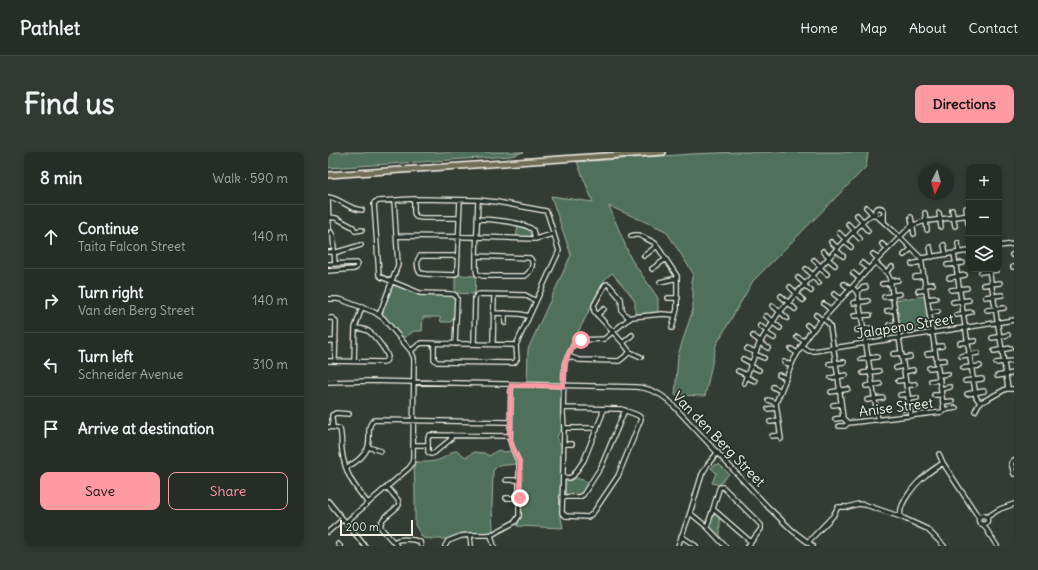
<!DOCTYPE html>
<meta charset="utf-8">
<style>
:root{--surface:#262d27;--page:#323933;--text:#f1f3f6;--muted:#a4a8a7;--line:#424944;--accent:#ff9aa2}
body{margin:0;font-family:Delius,sans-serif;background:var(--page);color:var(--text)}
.controls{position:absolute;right:12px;top:12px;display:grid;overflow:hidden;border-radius:8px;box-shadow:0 2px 6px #0003}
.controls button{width:36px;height:36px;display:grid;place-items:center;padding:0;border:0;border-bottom:1px solid var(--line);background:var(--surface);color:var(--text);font:20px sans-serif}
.compass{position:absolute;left:590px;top:12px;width:36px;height:36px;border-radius:50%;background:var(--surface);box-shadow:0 2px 6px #0003;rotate:186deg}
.scale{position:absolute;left:12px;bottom:10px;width:73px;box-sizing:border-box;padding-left:4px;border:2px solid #f4f1e8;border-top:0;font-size:11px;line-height:14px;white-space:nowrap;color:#f4f1e8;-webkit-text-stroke:3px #26332d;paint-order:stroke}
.stop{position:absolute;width:12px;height:12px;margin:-9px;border:3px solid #ff9aa2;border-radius:50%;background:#fff}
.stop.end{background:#ff9aa2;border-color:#fff;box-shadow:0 1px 4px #0008}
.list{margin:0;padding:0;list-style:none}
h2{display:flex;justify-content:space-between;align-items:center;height:52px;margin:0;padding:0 16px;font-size:17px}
h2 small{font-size:13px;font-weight:400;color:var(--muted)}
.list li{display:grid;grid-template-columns:26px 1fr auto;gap:12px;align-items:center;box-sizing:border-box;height:64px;padding:0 16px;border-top:1px solid var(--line)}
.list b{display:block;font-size:15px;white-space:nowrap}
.list p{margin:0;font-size:13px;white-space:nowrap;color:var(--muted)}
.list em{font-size:13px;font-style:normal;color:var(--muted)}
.actions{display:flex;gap:8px;padding:12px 16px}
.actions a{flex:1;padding:9px 0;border:1px solid var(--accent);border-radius:8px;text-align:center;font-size:14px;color:var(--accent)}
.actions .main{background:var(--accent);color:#111}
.icon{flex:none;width:22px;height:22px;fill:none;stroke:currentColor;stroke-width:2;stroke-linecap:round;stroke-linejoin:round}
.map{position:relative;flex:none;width:686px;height:394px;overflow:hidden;border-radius:8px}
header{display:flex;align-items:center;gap:24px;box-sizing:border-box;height:56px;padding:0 20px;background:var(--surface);border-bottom:1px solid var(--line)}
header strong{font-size:19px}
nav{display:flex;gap:22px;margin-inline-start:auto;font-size:14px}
.intro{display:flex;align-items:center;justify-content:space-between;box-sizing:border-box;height:96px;padding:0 24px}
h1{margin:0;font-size:28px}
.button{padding:10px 18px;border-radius:8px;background:var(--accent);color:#111;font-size:14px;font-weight:700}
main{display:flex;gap:24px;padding:0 24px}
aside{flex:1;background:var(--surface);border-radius:8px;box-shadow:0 2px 6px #0003}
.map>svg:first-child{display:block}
.green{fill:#50715c;stroke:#a2b1a2}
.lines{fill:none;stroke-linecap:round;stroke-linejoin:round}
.minor-casing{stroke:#f4f1e8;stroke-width:6}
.highway-casing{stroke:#f4f1e8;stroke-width:8}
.minor{stroke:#26332d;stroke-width:3.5}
.highway{stroke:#716e59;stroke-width:5}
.route{stroke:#ff9aa2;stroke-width:5}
.labels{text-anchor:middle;stroke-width:3.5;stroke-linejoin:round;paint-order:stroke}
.street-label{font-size:14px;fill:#f4f1e8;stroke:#26332d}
</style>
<header>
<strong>Pathlet</strong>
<nav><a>Home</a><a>Map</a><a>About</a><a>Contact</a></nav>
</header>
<div class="intro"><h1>Find us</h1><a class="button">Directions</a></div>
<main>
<aside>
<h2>8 min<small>Walk · 590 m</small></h2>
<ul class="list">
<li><svg class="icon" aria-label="ahead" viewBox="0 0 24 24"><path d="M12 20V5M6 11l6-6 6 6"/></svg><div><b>Continue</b><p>Taita Falcon Street</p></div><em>140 m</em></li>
<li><svg class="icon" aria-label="right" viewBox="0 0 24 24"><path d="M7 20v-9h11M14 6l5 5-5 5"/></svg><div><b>Turn right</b><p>Van den Berg Street</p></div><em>140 m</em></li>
<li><svg class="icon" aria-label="left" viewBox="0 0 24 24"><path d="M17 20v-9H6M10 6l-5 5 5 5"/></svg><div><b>Turn left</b><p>Schneider Avenue</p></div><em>310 m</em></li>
<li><svg class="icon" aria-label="arrive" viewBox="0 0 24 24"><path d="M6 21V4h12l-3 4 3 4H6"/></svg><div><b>Arrive at destination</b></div></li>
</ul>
<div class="actions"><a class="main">Save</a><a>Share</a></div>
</aside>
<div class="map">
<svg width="686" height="394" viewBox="0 0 686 394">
<rect width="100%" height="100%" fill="#333c34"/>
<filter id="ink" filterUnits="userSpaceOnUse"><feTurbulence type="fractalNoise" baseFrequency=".025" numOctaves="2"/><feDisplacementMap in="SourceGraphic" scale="8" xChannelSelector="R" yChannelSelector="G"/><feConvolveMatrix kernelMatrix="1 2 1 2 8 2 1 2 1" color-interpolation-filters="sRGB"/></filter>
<g filter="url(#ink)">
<path class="green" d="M0 0H196L183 4 0 16Z
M410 0H540L538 15 425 129 388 193 377 244 347 243 350 203 365 157V139L363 130 365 121 338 79 281 54 303 107 330 146V161L307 162V150L302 142 284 121 277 127 234 212 233 266 234 277C228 283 228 289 234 294L232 361 235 376 189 374 193 364V315L192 307 183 291V240L185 237 188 235H199L200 197 243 103 223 44 265 50 249 10 364 2Z
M190 74 203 77 205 83 202 86H188Z
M131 123 148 124 147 142 127 141V125Z
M66 133 91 142 124 143 127 146V163L123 170H113L112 165H95L94 179H86L75 187 54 161 63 135Z
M597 144 601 177 599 179 575 183 572 182 566 148Z
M170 298 177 300 183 299 189 311 188 312 169 314 165 319 164 355 165 379 158 381H138L120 387H104L95 386 87 373V342L86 310C97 310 107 311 117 305 121 303 123 299 128 299 132 299 135 304 139 305L146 300 156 301 161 304Z
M391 312 401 322 391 333 384 331 388 321 383 316 387 313Z
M246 325 253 328 254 327 261 331 252 344H239L236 340 237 329 238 327Z
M387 360 392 363V386L382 377C380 372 383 367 385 362Z"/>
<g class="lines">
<g class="minor-casing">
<path id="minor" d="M0 45C14 47 20 57 34 58
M0 45 1 76
M86 47V61L88 65 94 66H131
M538 55 545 63
M638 56 640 71
M624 58 627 74
M597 61 599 78
M611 61 613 75
M529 63 535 70
M555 64 553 65H549L547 62V58C550 55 553 55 556 58V70
M0 65 8 66 23 74 25 75 27 79 34 78
M550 65 572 85 593 106
M583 65 586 82
M149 67C161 67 197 70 205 78L207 87
M520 72 527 79
M534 72 540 79
M3 80 5 84 7 112
M525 80 532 87
M511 81 518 88
M69 84 148 85 207 87 225 82
M303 84 307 83H311L327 91 349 124V157L344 176
M516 89 523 95
M503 90 510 96
M630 91 631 100
M554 92 560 97
M616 93 618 102
M671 94 686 92
M602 95 604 105
M508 98 515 104
M495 99 501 105
M0 100H9L33 93
M626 101 648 245 650 248 652 250
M545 102 550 107
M576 103 583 97
M684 103 686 102
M130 104H92C88 108 89 117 92 121L98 122 126 123 129 121V119L132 48
M148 104 202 106C207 111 203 120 197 124H155L149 122 148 118V104L150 48
M316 104 329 94
M593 106 616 258
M593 106 641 99
M500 107 507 113
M486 108 493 115
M547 110 559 121 562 127 583 264
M534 111 541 117
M0 112 29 111 30 112 28 116 26 117 0 119
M584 112 593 110
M619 113 635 111
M685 115H686
M492 116 499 122
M324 117 338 107
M478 117 485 123
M661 117 680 236
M558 120 564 115
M653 120 669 118
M525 121 532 127
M484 124 491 131
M587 125 595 124
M470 126 477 132
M621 126 637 123
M562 129 570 128
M332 130 349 126
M516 132 522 137
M554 132 563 131
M476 133 483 139
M597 133 605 132
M655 133 672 131
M462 135 468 141
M524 135 528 139 530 143 550 268
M623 138 639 136
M590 139 597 138
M529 140 534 136 538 135
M468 142 475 148
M506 142 513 147
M564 143 572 142
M453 144 467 157
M556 145 564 144
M657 145 674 143
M340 146H350
M0 147H9L14 148 46 160 55 166 83 199 86 206 85 306 84 312 81 316 18 370
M599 147 608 146
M625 150 641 148
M525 151 540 149
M496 152 503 158
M445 154 459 166
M659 158 676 156
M559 159 566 158
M165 161 192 162 201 164
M601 161 610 159
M51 163 70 113 66 48
M269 163 276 157
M488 163 494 168
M628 163 643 160
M438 164 445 169
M526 164 542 163
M0 166H5L8 170 7 209
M301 166 294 159 293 147 281 133 279 132 277 133 266 153V159L295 191 302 200 313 205
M495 167 500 171 502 174 510 225 515 266 520 271
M444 170 452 176
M177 171V161
M479 173 485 178
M561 173 568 172
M432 174 439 179
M529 178 544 176
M438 181 446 186
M425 184 433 190
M469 185 476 189
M664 186 680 183
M0 189H8
M106 191V207L109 210 185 211 187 210 189 207 188 193 231 99 220 63 218 59 169 50 150 48 86 47 51 49 47 50 46 51 51 123 53 125 92 141 124 142 127 143 129 146 127 192
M295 191 304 183
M432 191 440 196
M632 191 647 189
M146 192 147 146 149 143 152 142 197 143 208 149
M165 192 166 143
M473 194 481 199H486L686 168
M606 195 614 194
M419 197 428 200
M463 197 469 201
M83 199 90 193 94 191 188 193
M666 199 683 196
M427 202 436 206
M565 202 573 201
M599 202 607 201
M240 204 251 208 291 209 295 206 302 200
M633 204 650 201
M574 206 582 205
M415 207 423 211
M533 207 549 205
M0 209 55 210 58 209 60 205C58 198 46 183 40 179 36 177 31 176 27 176
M26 209 27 176 34 155
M608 209 617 208
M456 210 463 213
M668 211 684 209
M501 212 516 210
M422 214 431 218
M568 216 575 214
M601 216 609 215
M635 216 652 214
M410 219 419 223
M576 220 585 218
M535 221 551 219
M451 223 458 226
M611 223 620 222
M669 224 686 221
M418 225 427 229
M503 226 518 223
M570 229 577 228
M603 229 612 228
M637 229 654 227
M0 230 39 229 308 235C322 236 331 241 341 249L440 355 465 379 485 394
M416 231 431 192 450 162 515 90 537 68 542 64 547 62
M538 234 552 232
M578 234 587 232
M445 235 453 239
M613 237 622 235
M503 240 520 237
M639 242 656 239
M572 243 580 242
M606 243H614
M580 247 589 246
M440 248 448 251
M539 248 555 246
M615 250 624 249
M652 250 656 249 678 237H686
M505 253 513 252
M235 256 293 257 309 263 312 265 313 267 309 277 290 324 265 361 260 365 238 364 234 361 236 276 235 261 236 220 237 210 247 190 252 188 276 187 298 169 304 165 334 162 347 163
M440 257 448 256
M574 257 582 256
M647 259 652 250
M507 267 515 266
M442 270 450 269
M511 274H517L520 271 614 260 616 258 628 256
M0 275 10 276 12 277C14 284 13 292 14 299 17 322 26 334 40 351
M5 275 4 266V263L8 261 21 262
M236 276H264L269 278
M123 283V287L106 301 103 302 100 300V286L102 283 181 284
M444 284 452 283
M453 287 448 251 465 209 481 182 547 110 583 74 594 70 641 63
M236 292H244
M85 293H99
M40 295 53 299
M611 302 615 311 651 366
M686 308 683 311 686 322
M615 311C609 315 602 319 597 324 588 331 569 353 573 365L599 377 616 394
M18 316C26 311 35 306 39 297 44 288 37 274 46 268L182 270
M235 325 241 326 245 324 256 308 274 263 275 257
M178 328H191
M59 335 70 348 71 353C65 361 50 366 53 376L69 394
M234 345H251L255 343 273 315 297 258
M178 346H192
M0 349 37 394
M385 357 423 390
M362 361 379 375 397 394
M650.5 368a4.5 4.5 0 1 1 9 0a4.5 4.5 0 1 1-9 0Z
M659 365 672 357 686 352
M655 372 669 394
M379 375 385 357 391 337 392 335H395L433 373V377L420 394
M0 380 15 367
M142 383 143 394
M163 383 166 394
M353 384 368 394
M66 390C72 386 86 387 92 390L93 394
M480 390 505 364 510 355H520L530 352 538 353 573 365
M10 392 12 394
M117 394 120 389 133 384 142 383H163L187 370 191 364V311L184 295 182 288 183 233
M350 394 362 361 374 322 380 312 390 300"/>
</g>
<g class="highway-casing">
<path id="highway" d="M0 23 335 0"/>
</g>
<use href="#minor" class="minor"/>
<use href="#highway" class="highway"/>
</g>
</g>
<g class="lines" filter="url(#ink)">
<path class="route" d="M192 346V311L184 295 182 288 183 233 235 234 237 210 246 191 253 188"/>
</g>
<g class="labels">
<g class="street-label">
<text transform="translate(577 174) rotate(-9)" y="5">Jalapeno Street</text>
<text transform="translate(568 255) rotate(-7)" y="5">Anise Street</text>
<text transform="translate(391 287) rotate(46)" y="5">Van den Berg Street</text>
</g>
</g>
</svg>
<div class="controls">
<button>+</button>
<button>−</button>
<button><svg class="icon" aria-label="layers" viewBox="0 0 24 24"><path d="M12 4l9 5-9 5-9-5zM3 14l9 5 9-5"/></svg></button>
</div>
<svg class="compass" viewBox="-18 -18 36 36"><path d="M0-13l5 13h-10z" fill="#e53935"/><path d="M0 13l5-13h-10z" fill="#a4a8a7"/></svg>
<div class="scale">200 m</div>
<div class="stop" style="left:253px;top:188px"></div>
<div class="stop end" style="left:192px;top:346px"></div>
</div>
</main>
